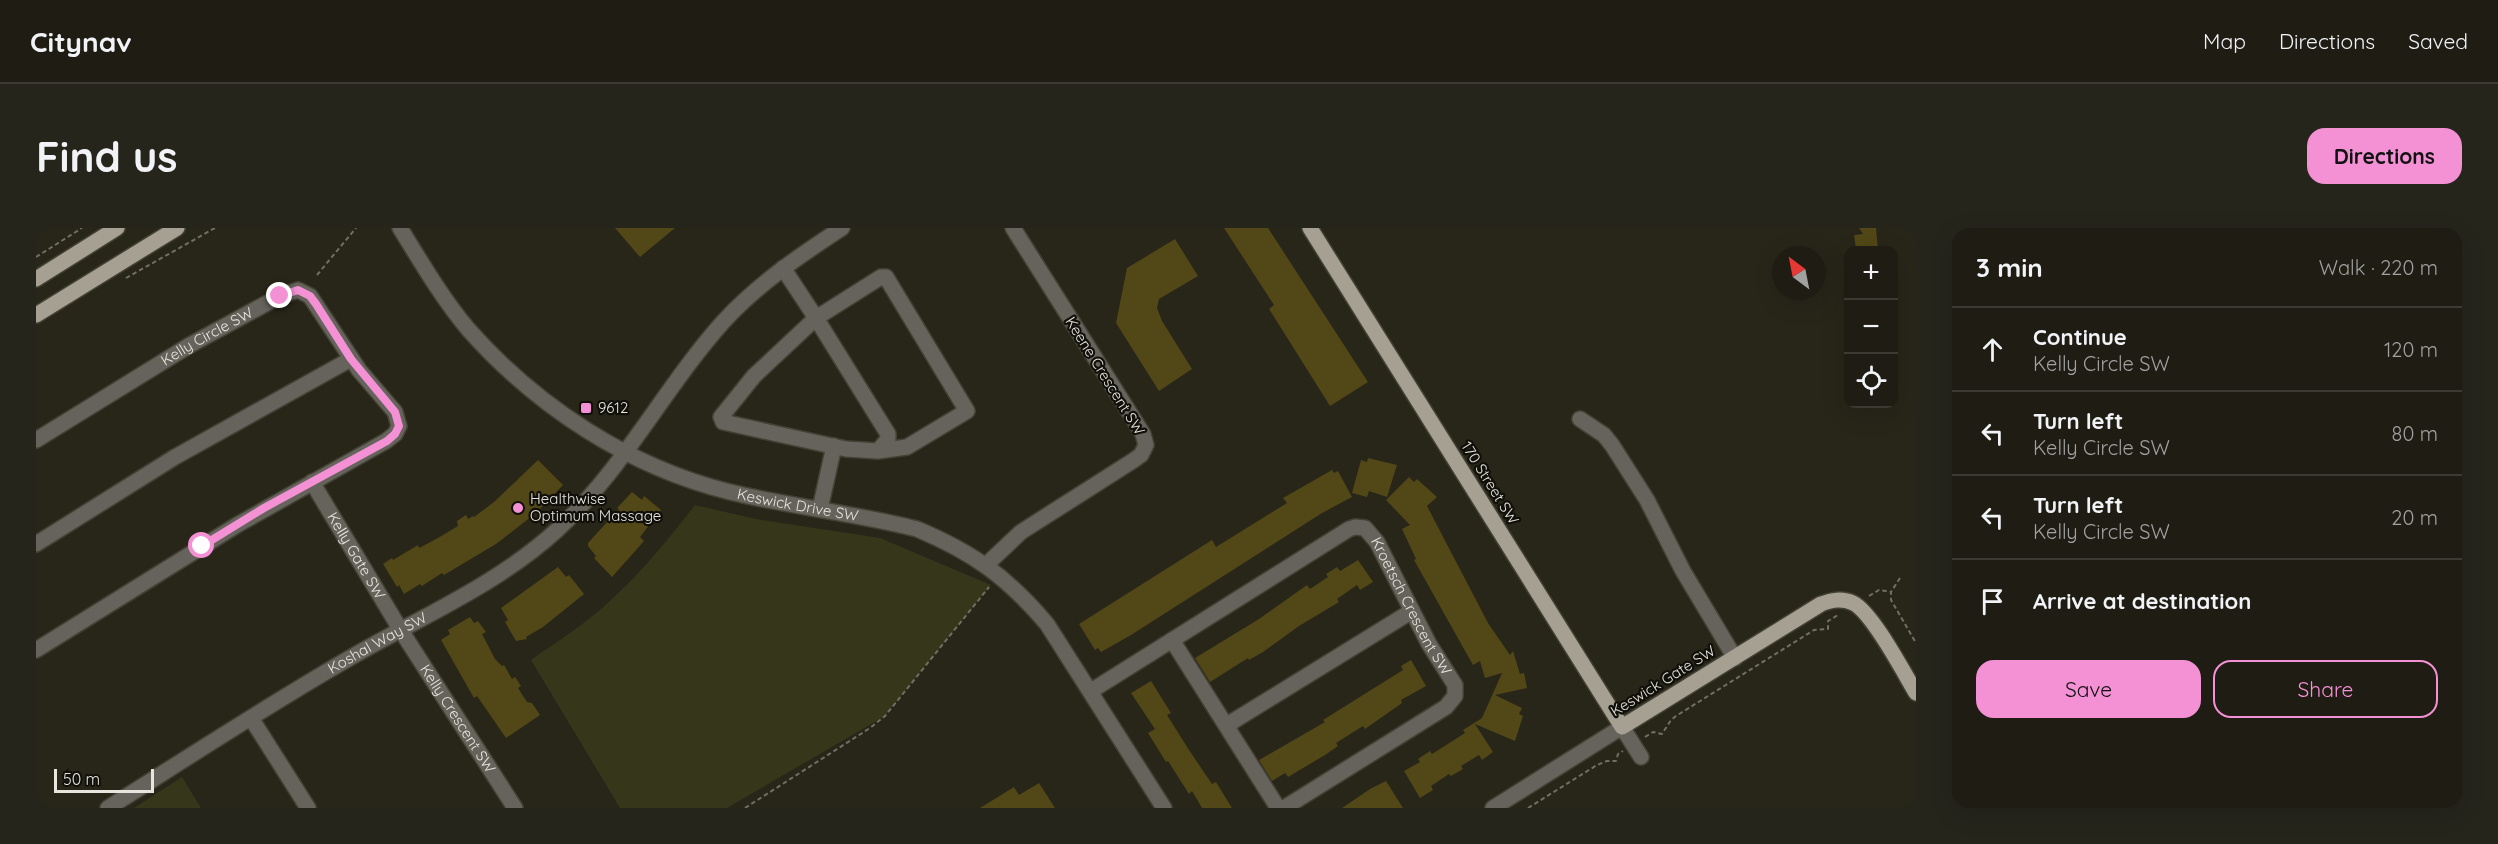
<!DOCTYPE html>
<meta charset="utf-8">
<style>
:root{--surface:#1e1c13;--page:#26251c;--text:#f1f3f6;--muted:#a1a1a0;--line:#3c3a33;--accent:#f491d4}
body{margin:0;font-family:Quicksand,sans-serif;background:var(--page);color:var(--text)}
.controls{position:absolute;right:18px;top:18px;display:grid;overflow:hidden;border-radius:12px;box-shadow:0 6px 24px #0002}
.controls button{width:54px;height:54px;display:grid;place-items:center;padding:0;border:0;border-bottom:2px solid var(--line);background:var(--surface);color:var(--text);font:30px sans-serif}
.compass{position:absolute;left:1736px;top:18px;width:54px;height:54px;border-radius:50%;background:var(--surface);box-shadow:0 6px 24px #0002;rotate:328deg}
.scale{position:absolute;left:18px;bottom:15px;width:100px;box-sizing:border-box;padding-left:6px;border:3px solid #e7e5dd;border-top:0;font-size:16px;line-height:21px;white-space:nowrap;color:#e7e5dd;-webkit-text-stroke:4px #100f09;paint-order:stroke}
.stop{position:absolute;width:18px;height:18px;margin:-14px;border:4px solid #f491d4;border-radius:50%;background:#fff}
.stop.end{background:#f491d4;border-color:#fff;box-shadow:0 2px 6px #0008}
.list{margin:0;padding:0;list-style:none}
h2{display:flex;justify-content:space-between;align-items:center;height:78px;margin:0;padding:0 24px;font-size:26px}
h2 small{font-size:20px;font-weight:400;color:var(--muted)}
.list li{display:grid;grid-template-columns:39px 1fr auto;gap:18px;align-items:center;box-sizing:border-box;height:84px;padding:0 24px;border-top:2px solid var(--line)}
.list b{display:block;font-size:22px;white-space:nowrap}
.list p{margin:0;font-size:20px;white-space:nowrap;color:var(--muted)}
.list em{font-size:20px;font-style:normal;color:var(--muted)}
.actions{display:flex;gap:12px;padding:18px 24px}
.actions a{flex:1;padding:14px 0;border:2px solid var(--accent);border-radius:18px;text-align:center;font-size:21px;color:var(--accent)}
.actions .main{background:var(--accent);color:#111}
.icon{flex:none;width:33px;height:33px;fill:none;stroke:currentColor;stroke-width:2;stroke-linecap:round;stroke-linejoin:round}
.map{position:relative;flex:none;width:1880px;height:580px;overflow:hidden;border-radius:18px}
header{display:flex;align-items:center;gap:36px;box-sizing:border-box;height:84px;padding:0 30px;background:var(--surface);border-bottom:2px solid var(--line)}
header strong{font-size:28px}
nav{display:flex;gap:33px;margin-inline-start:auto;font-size:21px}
.intro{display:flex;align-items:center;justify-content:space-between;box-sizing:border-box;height:144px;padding:0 36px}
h1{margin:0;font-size:42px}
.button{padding:15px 27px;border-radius:18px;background:var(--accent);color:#111;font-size:21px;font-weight:700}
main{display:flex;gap:36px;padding:0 36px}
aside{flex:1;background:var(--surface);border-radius:18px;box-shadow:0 6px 24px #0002}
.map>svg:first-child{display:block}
.green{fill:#35361a}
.building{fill:#514717}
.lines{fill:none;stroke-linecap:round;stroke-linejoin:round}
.minor-casing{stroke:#434134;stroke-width:18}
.major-casing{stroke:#434134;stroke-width:18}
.path{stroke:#716f64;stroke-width:2;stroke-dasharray:4.5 3;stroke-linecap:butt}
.minor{stroke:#66635d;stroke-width:15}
.major{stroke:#a6a093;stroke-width:15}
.route{stroke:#f491d4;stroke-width:8}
.poi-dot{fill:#f491d4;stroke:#100f09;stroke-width:2}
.labels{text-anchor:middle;stroke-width:4.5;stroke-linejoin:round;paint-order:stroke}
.street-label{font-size:15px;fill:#e7e5dd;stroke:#100f09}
.poi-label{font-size:15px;fill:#e7e5dd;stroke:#100f09;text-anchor:start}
</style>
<header>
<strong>Citynav</strong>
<nav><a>Map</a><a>Directions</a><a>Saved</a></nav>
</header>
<div class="intro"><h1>Find us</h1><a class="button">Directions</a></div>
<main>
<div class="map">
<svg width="1880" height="580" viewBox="0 0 1880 580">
<rect width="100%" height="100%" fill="#282619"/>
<path class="green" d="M659 277 720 291 844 310 955 357 849 488 691 580H584L495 432C522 413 552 394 576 371 607 343 633 310 659 277Z
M146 549 165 580H98Z"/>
<path class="building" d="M579 0H639L604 29Z
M1188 0H1232L1332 154 1294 178 1233 81 1238 77Z
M1823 0H1840L1842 22 1820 21 1818 7 1827 6Z
M1139 11 1162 48 1123 71 1121 80 1126 93 1156 141 1123 163 1080 95 1091 40Z
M1332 230 1361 237 1351 269 1333 263 1331 269 1316 265 1325 232 1331 234Z
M502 232 527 257 500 285 460 316 408 347 406 345 386 358 384 356 368 366 363 357 361 359 347 336 356 330 357 332 382 317 383 320 402 310 422 298 421 293 430 287 432 291 437 288 438 289 458 274Z
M1296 242 1298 245 1302 243 1316 269 1286 285 1095 407 1065 424 1062 420 1059 422 1043 396 1176 312 1180 319 1251 275 1247 270Z
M1373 249 1378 254 1381 251 1401 269 1391 278 1452 395 1474 427 1477 423 1484 446 1488 445 1491 460 1459 467 1486 480 1483 486 1487 488 1479 513 1439 496 1457 524 1446 532 1443 527 1425 538 1427 541 1415 548 1413 546 1395 558 1397 562 1384 570 1368 543 1384 534 1382 531 1394 523 1396 526 1429 505 1427 502 1446 490 1466 445 1449 450 1444 433 1437 437 1378 332 1380 331 1366 301 1374 297 1350 272Z
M596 264 606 272 608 268 625 282 604 309 608 313 576 349 558 330 560 328 552 318V315L583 281 581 280Z
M1322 332 1337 354 1324 362 1321 357 1301 371 1303 374 1263 398 1227 424 1213 432 1212 430 1174 454 1159 430 1223 391 1271 357 1274 361 1292 349 1290 346 1301 339 1304 343Z
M522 339 530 349 533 347 548 366 507 399 490 409 491 411 480 413 469 394 472 392 465 380Z
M434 389 438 395 442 393 450 404 446 406 459 431 466 438 468 437 476 451 479 449 485 458 482 460 491 474 496 475 504 487 470 510 441 468 438 470 405 412 414 406 412 402Z
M1375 432 1390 458 1365 472 1366 475 1329 501 1327 498 1300 515 1302 518 1289 527 1252 549 1249 545 1236 553 1223 532 1289 494 1287 492 1367 442 1365 438Z
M1115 453 1135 485 1131 487 1153 522 1176 556 1180 554 1196 580H1166L1156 563 1153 566 1132 533 1130 534 1112 505 1119 501 1095 465Z
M1350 553 1367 580H1306L1334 561Z
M1003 555 1019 580H944L978 559 983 567Z"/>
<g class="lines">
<g class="minor-casing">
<g id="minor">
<path id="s1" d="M364 0C385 34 406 70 432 101 501 179 593 239 694 264 756 279 819 285 881 301 938 325 971 349 1011 396L1128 580"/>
<path d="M747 40 780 90 718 148 685 189 687 194 810 221 842 223 852 211V206L780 90 845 49H850L931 183 871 219 842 223"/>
<path d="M1544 191 1568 207 1576 217 1611 272 1647 343 1699 430"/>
<path id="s2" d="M0 212 154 117 244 68 262 62 274 68 323 142 359 184 363 198 359 206 350 213 201 297 0 422"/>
<path id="s3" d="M276 254 364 401 479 580"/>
<path d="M784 281 798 218"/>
<path d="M0 316 139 229 315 131"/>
<path d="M950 337 985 304 1098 232 1105 227 1110 217 1107 206 977 0"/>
<path d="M1136 412 1242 580"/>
<path id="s4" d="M1055 463 1313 301 1319 299 1329 300 1341 314 1393 416 1419 457V468L1410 479 1248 580"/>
<path d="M215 490 272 580"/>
<path d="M1191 497 1376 383"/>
<path id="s5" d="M72 580C154 528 235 475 319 427 387 388 462 356 521 302 587 242 628 160 687 94 722 56 763 28 806 0"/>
<path d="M1457 580 1586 499 1605 529"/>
</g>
</g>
<g class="major-casing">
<path id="major" d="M1274 0 1586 499 1785 376C1796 372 1806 370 1817 375 1836 384 1868 445 1880 465
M0 51 81 0
M0 87 141 0"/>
</g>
<path class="path" d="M0 29 46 0
M281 47 320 0
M90 50 179 0
M1864 350 1855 364V372L1880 415
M1833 368 1843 362 1855 364
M1609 509 1617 504 1626 506 1635 492 1640 488 1778 402 1792 401V393L1802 387
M709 580 834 500 849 488 953 359
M1492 580 1561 537 1571 533H1580L1582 526 1587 523"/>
<use href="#minor" class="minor"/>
<use href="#major" class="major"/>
</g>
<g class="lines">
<path class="route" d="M166 318 228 280 351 213 359 206 363 198 359 184 315 131 280 76 274 68 262 62 244 68"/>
</g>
<g class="poi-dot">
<rect x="544" y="174" width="12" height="12" rx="3"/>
<circle cx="482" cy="280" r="6"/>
</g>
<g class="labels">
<g class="street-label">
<text dy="5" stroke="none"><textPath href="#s2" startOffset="200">Kelly Circle SW</textPath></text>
<text transform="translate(1069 148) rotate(58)" y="5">Keene Crescent SW</text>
<text transform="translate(1454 255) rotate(58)" y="5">170 Street SW</text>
<text dy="5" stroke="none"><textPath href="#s1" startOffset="504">Keswick Drive SW</textPath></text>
<text dy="5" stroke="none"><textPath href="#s3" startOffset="86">Kelly Gate SW</textPath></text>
<text dy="5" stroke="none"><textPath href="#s4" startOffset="412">Kroetsch Crescent SW</textPath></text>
<text dy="5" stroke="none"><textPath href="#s5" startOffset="316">Koshal Way SW</textPath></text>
<text transform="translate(1627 453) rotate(-32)" y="5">Keswick Gate SW</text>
<text dy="5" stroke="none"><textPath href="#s3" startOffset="278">Kelly Crescent SW</textPath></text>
</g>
<g class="poi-label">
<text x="562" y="185">9612</text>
<text x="494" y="276">Healthwise<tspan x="494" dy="17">Optimum Massage</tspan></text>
</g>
</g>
</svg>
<div class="controls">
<button>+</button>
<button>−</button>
<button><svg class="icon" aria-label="locate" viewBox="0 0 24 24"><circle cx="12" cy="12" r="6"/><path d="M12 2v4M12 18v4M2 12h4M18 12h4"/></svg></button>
</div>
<svg class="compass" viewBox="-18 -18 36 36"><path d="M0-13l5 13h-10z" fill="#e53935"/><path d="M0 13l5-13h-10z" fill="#a1a1a0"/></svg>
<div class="scale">50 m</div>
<div class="stop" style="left:166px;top:318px"></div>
<div class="stop end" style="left:244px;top:68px"></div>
</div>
<aside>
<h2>3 min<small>Walk · 220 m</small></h2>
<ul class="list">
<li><svg class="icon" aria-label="ahead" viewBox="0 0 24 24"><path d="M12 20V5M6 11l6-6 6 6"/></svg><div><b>Continue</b><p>Kelly Circle SW</p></div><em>120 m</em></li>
<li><svg class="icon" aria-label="left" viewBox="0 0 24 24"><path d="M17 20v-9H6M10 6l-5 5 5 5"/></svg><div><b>Turn left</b><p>Kelly Circle SW</p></div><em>80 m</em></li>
<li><svg class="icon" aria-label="left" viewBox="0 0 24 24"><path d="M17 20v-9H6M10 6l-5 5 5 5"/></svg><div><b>Turn left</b><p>Kelly Circle SW</p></div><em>20 m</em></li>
<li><svg class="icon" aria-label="arrive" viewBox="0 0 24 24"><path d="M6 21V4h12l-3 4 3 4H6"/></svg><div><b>Arrive at destination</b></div></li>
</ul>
<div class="actions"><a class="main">Save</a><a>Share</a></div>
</aside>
</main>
